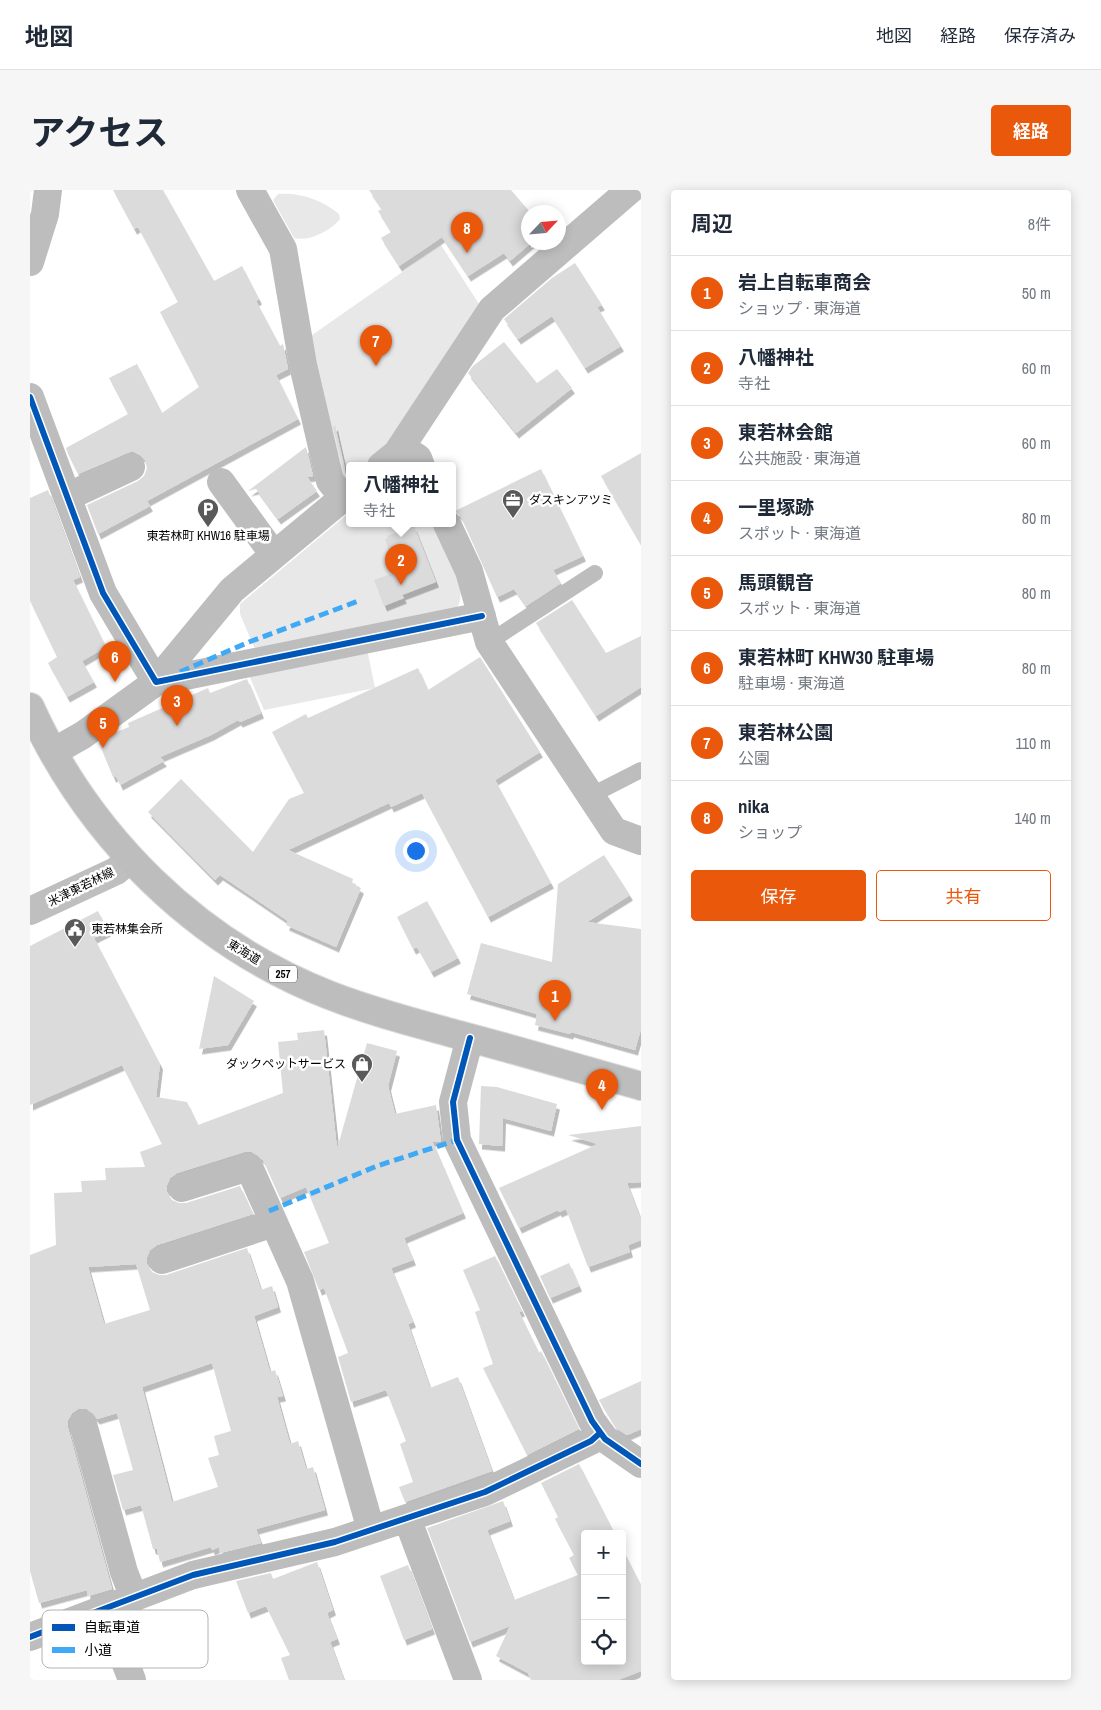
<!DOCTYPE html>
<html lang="ja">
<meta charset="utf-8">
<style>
:root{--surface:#fff;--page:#f6f6f7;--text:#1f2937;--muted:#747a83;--line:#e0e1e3;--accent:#ea580c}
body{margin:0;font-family:"Archivo Narrow","Noto Sans JP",sans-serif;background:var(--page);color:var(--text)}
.controls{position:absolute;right:15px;bottom:15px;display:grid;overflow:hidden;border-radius:5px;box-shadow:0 2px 12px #0003}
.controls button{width:45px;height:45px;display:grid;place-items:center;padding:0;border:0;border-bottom:1px solid var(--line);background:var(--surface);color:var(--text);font:25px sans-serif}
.compass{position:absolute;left:491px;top:15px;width:45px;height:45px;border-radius:50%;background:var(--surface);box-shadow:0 2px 12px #0003;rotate:64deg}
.you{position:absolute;left:385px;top:660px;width:18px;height:18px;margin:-12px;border:4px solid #fff;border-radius:50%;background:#1a73e8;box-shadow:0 0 0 8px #1a73e833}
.badge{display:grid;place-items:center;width:32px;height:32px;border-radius:50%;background:var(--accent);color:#fff;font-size:16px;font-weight:700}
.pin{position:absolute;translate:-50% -41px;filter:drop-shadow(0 1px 2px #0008)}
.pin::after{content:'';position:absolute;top:26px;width:18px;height:15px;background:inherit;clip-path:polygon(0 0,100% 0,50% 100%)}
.popup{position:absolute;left:316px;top:272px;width:110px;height:65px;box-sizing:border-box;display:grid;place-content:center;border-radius:5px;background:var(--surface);filter:drop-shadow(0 1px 4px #0005);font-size:16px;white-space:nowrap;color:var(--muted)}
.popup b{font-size:19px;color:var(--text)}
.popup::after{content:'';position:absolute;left:50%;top:100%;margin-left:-10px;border:10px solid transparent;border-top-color:var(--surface)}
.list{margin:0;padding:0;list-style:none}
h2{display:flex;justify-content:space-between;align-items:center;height:65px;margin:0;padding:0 20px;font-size:21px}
h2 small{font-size:16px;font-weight:400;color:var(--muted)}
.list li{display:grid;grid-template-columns:32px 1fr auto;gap:15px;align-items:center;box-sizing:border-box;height:75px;padding:0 20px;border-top:1px solid var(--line)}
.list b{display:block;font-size:19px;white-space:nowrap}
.list p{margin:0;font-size:16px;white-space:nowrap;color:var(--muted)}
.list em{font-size:16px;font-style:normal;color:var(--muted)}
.actions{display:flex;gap:10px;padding:15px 20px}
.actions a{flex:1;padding:11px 0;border:1px solid var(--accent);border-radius:5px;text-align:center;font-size:18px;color:var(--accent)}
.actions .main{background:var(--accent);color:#fff}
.icon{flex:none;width:28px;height:28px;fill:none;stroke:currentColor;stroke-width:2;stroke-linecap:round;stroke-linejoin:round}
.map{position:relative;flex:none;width:611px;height:1490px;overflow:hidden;border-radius:5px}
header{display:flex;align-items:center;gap:30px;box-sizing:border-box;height:70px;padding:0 25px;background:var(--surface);border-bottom:1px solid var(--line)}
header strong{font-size:24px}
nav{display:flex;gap:28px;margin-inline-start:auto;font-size:18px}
.intro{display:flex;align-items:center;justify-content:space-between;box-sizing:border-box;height:120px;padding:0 30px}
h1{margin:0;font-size:35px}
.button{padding:12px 22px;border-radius:5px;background:var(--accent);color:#fff;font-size:18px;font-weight:700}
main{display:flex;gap:30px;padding:0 30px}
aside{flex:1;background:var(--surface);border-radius:5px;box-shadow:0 2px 12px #0003}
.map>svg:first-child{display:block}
.green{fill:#e8e8e8}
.building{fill:#dbdbdb;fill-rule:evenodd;filter:url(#shadow)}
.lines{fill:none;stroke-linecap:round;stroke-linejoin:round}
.highway-casing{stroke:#dbdbdb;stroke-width:30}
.lane{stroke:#bdbdbd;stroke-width:16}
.street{stroke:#bdbdbd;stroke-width:28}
.secondary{stroke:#bfbfbf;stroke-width:28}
.highway{stroke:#bdbdbd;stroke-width:28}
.quiet{stroke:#3fa9f5;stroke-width:5;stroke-dasharray:10 5;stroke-linecap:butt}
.cycleway-casing{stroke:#fff;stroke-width:9}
.cycleway{stroke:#0057b8;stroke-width:6}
.labels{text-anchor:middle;stroke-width:5;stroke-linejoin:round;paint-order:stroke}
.shield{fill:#fff;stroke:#4c4c4c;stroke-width:1}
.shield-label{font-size:11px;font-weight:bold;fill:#000}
.poi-label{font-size:12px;fill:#000;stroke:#fff;text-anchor:start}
.street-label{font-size:12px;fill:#000;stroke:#fff}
.key{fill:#fff;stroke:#b2b2b2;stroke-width:1}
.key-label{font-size:14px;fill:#000}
</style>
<header>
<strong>地図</strong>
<nav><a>地図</a><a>経路</a><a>保存済み</a></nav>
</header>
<div class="intro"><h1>アクセス</h1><a class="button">経路</a></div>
<main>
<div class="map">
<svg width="611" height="1490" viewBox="0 0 611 1490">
<defs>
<filter id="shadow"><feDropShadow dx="3" dy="5.5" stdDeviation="0" flood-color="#0004"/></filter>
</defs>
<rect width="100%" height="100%" fill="#fff"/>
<path class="green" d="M248 4C270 2 292 10 309 24L310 29C300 41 279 52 264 48L243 10Z
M411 55 451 117 359 256 335 276H320V289L314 293 275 150Z
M320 322V334H403C413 354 440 397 427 418L227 458 224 457 210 424V414Z
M337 459 345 498 234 520 218 483Z"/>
<path class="building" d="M83 0H133L184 91 212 76 229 109 226 111 250 156 253 154 258 179 246 185 268 229 117 311 120 316 68 344 57 315 108 291 114 286 117 278 115 270 110 265 102 261 48 284 38 264 36 258 98 224 79 188 107 174 132 223 169 197 130 122 148 112 108 37 104 39Z
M339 0H481L500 22 498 52H502L480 71 474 63 438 86 412 47 369 76 351 48 361 42 348 21 352 19Z
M545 73 572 115 567 117 591 156 555 178 522 126 488 149 474 129 522 88Z
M474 152 507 193 527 179 542 198 486 243 438 183 443 176Z
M305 235 315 279H313L303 237Z
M276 257 283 286 277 287 287 301 248 329 226 299 218 301Z
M611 263V355L571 286Z
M511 279 553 366 523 380 531 393 496 416 484 399 467 407 431 327 425 321Z
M18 300 50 387 43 390 76 457 52 471 64 492 37 507 18 473 27 467 0 411V308Z
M384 336 406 392 372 405 374 408 354 416 344 390 366 382 355 349 358 348 357 346Z
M542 410 576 463 611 446V497L566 526 506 433Z
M450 467 510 562 465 590 521 693 458 727 392 603 361 617 359 613 258 660 323 689 322 693 331 698 306 757 256 735 258 731 190 685 185 690 118 622 151 589 223 662 259 609 274 603 242 542 276 524 278 528 388 478 398 500Z
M217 489 231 523 210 532 208 530 181 545 130 567 134 571 90 595 86 586 83 587 69 553 81 544 99 537 98 533 178 498 180 503Z
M574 665 600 705 557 732 611 739V839L605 860 541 842 540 844 505 835 507 824 437 804 451 753 522 772 528 694Z
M397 711 428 768 401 782 387 757 383 759 367 727Z
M68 721 78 741 64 748 130 874 126 907 157 912 168 935 253 903 248 852 268 850 267 843 294 840 307 959 337 853 367 861 358 896 365 924 406 915 411 952 402 951 433 1023 374 1048 383 1070 361 1078 383 1132 378 1134 400 1198 428 1187 462 1281 375 1312 369 1297 383 1292 370 1254 376 1251 356 1200 321 1212 308 1167 318 1163 294 1098 289 1100 274 1062 299 1053 276 997 250 1008 233 970 222 962H214L147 983 140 988 137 995V1002L142 1010 149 1013H156L210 996 223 1024 127 1055 120 1060 117 1067V1074L122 1082 129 1085H136L217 1058 231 1100 242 1096 248 1117 224 1126 240 1182 245 1180 253 1206 247 1207 260 1254 268 1251 276 1279 283 1277 295 1320 226 1339 231 1353 190 1363 189 1357 182 1360 181 1357 130 1372 127 1359H123L111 1315 93 1320 83 1285 103 1280 87 1223 67 1229 57 1219H48L42 1223 38 1230V1238L82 1399 58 1406 57 1400 9 1413 0 1381V1065L26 1055 24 1003 52 1002 51 991 76 990 75 978 115 977 110 962 132 954 92 875 0 915V756ZM106 1074 120 1120 74 1134 58 1077ZM182 1173 201 1241 184 1246 189 1265 178 1268 188 1297 142 1312 112 1197Z
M184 786 224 811 198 855 169 859Z
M451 896 467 897 527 914 521 941 473 928 472 956 449 954Z
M611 936V992L597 993 611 1030V1050L598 1055 600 1062 558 1077 536 1019 529 1022 528 1020 489 1038 469 998 568 954 538 945Z
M465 1066 492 1121 489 1122 509 1163 511 1161 549 1239 497 1265 453 1178 463 1174 445 1122 450 1120 433 1080Z
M539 1073 549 1096 520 1108 510 1086Z
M611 1191V1239L597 1245 586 1238 569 1210Z
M549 1274 585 1344H555V1471H592V1358L611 1395V1481L588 1490H501L498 1483 466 1466 480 1436 440 1452 397 1338 473 1311 480 1331 457 1340 484 1410 548 1385 539 1368 544 1365 525 1329 528 1327 511 1293Z
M287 1372 303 1420 297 1423 307 1449 300 1452 314 1490H259L251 1468 260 1465 236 1416 218 1423 206 1391 241 1383 243 1389Z
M378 1375 402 1439 374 1450 350 1386Z"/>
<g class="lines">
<g class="highway-casing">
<path id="highway" d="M0 517C59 647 166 753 299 805 342 822 386 833 429 845 490 861 550 879 611 896"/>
</g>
<path class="lane" d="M459 452 565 383
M562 605 611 580"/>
<path class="street" d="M220 0 253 59 273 175 300 291 314 308
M0 72 15 24 18 0
M0 207 73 403 126 492 452 426
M371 257 388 268 391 276
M351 276 367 263 462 119 600 0
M191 292 244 365
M37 307 101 277
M417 334 439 381 459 452 584 641 611 651
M23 562 53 545 126 492 202 400 320 302
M440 848 423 912 427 950 562 1231 575 1249 611 1274
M152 998 219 977 270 1091 341 1340
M132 1070 244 1033
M53 1234 94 1382 104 1408
M377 1328 438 1490
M75 1419 102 1490
M0 1447 163 1385 305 1352 455 1302 561 1251 570 1243"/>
<path class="secondary" d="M0 721 86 681 100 669"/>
<use href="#highway" class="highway"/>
<path class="quiet" d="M150 482 219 452 331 410
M239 1021 347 976 427 950"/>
<g class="cycleway-casing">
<path id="cycleway" d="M0 207 73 403 126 492 452 426
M440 848 423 912 427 950 562 1231 575 1249 611 1274
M0 1447 163 1385 305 1352 455 1302 561 1251 570 1243"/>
</g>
<use href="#cycleway" class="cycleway"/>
</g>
<defs>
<g id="office-pin" transform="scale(1.125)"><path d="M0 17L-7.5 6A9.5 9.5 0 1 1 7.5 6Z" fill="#595959" stroke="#fff"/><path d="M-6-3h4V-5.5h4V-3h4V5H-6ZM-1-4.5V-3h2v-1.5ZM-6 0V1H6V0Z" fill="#fff"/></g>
<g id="parking-pin" transform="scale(1.125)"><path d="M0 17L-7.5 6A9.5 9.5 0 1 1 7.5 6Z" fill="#595959" stroke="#fff"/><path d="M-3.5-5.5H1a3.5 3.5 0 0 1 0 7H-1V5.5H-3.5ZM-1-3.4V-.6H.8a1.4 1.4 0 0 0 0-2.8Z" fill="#fff"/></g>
<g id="civic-pin" transform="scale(1.125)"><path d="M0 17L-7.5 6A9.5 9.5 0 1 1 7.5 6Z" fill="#595959" stroke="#fff"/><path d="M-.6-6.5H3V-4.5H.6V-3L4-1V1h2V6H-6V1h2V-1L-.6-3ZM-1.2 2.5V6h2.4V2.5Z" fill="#fff"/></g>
<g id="shop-pin" transform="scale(1.125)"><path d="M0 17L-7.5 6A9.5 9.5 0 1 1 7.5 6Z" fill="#595959" stroke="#fff"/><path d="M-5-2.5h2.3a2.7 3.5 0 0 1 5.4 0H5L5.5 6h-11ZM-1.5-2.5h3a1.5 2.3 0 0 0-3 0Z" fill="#fff"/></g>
</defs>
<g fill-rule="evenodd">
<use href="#office-pin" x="483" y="310"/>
<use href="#parking-pin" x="178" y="319"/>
<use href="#civic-pin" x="45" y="739"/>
<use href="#shop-pin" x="332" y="874"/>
</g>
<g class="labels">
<rect class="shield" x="239" y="775.5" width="28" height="17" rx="4"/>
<g class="shield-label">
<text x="253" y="788">257</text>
</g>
<g class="poi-label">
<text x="499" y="314">ダスキンアツミ</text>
<text x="178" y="350" text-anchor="middle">東若林町 KHW16 駐車場</text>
<text x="61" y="743">東若林集会所</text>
<text x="316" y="878" text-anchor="end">ダックペットサービス</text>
</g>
<g class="street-label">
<text transform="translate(51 697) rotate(-26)" y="4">米津東若林線</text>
<text transform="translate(214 762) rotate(31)" y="4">東海道</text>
</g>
</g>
<rect x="12" y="1420" width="166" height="58" rx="8" class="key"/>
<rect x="22" y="1434" width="23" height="7" fill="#0057b8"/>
<rect x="22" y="1457" width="23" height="6" fill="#3fa9f5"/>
<g class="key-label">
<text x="54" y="1442">自転車道</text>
<text x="54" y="1465">小道</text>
</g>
</svg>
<div class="controls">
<button>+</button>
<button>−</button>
<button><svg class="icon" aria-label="locate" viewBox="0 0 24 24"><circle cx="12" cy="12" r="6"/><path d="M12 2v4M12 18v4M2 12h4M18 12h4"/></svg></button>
</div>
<svg class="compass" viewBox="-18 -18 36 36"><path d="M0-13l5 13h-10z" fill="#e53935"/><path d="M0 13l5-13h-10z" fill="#747a83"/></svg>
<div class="you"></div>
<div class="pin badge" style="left:525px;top:831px">1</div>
<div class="pin badge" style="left:371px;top:395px">2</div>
<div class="popup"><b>八幡神社</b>寺社</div>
<div class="pin badge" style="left:147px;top:536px">3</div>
<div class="pin badge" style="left:572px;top:920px">4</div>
<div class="pin badge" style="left:73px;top:558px">5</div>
<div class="pin badge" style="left:85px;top:492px">6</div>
<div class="pin badge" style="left:346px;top:176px">7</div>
<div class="pin badge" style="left:437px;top:63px">8</div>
</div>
<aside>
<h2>周辺<small>8件</small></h2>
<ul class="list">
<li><span class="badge">1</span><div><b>岩上自転車商会</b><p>ショップ · 東海道</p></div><em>50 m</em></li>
<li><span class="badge">2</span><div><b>八幡神社</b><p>寺社</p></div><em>60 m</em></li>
<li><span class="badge">3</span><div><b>東若林会館</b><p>公共施設 · 東海道</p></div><em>60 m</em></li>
<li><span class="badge">4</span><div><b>一里塚跡</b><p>スポット · 東海道</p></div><em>80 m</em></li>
<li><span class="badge">5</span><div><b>馬頭観音</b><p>スポット · 東海道</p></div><em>80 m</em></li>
<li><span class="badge">6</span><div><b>東若林町 KHW30 駐車場</b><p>駐車場 · 東海道</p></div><em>80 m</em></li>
<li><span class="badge">7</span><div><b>東若林公園</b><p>公園</p></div><em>110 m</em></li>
<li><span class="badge">8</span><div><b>nika</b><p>ショップ</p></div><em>140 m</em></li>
</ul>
<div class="actions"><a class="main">保存</a><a>共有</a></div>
</aside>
</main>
